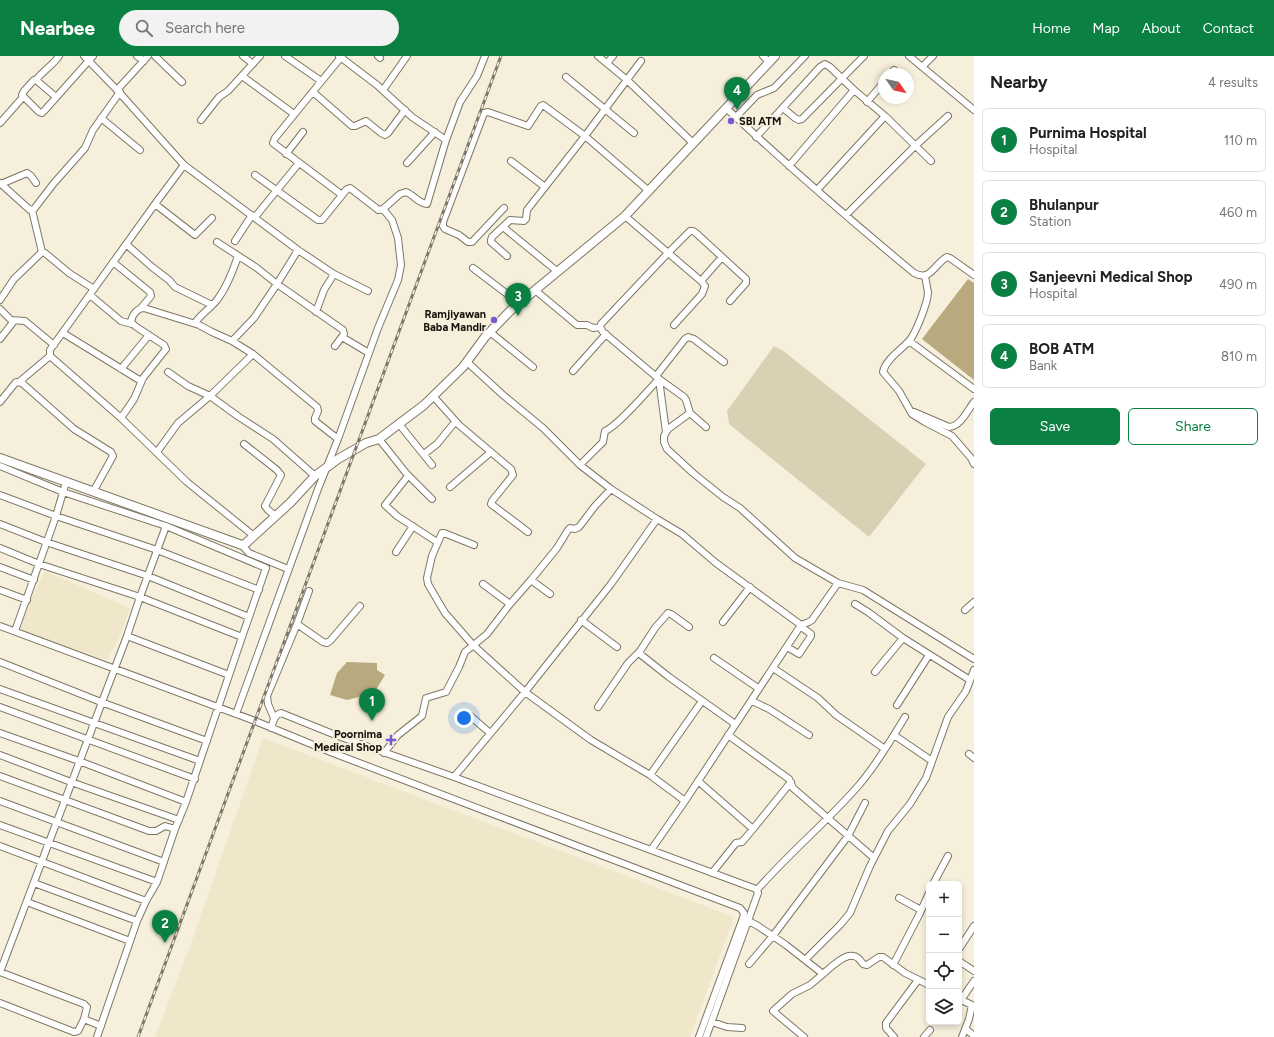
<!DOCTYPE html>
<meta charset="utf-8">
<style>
:root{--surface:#fff;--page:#f2f2f2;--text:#222;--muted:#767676;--line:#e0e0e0;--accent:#0b8043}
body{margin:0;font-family:Figtree,sans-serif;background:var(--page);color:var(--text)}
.controls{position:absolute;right:12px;bottom:12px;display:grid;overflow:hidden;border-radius:6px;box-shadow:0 2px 6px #0003}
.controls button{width:36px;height:36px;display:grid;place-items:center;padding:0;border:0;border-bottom:1px solid var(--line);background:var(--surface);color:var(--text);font:20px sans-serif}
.compass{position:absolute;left:878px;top:12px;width:36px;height:36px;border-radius:50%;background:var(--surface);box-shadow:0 2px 6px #0003;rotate:124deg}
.you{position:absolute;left:464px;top:662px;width:14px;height:14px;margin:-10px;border:3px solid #fff;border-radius:50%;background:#1a73e8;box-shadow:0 0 0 6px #1a73e833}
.badge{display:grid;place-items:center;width:26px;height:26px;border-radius:50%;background:var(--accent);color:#fff;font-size:13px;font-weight:700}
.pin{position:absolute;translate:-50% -33px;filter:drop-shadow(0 1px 2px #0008)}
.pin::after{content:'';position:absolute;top:21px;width:14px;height:12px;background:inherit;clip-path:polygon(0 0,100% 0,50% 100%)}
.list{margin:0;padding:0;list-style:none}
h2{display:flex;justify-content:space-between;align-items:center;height:52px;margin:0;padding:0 16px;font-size:17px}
h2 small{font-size:13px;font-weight:400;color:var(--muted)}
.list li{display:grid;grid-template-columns:26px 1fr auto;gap:12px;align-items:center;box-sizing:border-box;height:64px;margin:0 8px 8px;padding:0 8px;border:1px solid var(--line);border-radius:6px}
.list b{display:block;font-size:15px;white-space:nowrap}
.list p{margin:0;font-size:13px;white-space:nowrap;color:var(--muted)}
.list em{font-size:13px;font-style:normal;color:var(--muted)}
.actions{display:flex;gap:8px;padding:12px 16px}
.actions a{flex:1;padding:9px 0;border:1px solid var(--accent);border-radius:6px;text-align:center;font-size:14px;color:var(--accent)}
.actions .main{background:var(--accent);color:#fff}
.icon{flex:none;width:22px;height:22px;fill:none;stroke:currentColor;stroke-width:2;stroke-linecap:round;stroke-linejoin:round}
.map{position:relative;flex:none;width:974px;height:981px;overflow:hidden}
header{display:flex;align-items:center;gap:24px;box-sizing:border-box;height:56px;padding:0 20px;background:var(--accent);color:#fff}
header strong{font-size:19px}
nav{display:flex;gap:22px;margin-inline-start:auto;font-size:14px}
.search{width:280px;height:36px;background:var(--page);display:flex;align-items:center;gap:10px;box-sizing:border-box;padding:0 14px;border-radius:22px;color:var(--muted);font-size:15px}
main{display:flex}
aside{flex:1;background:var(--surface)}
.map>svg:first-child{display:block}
.built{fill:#f0e6ca}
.green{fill:#dad0b3}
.water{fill:#b9a97f}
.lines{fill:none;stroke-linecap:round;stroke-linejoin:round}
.street-casing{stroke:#7e7766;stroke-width:8}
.secondary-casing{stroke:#7e7766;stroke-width:10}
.street{stroke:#fff;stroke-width:6}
.secondary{stroke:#fff;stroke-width:8}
.rail-casing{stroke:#7d786b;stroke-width:3}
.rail{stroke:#f6efdb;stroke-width:1.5;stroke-dasharray:4.5;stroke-linecap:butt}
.poi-dot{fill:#7b59d3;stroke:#f6efdb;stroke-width:1.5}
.labels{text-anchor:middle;stroke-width:4;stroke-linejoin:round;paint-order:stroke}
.poi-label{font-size:11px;font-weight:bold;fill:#14110b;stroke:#f6efdb;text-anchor:end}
</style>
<header>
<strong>Nearbee</strong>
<div class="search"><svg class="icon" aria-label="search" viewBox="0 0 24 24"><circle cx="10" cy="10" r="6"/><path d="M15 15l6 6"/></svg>Search here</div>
<nav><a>Home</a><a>Map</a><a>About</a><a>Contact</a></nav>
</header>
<main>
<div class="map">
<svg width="974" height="981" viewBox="0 0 974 981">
<rect width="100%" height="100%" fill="#f6efdb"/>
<path class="built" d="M45 515 130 552 120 580 107 604 20 575 30 544Z
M263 682 734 861 690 981H155L188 896Z"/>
<path class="green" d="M774 290 782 294 926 408 869 481 729 368 727 355Z"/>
<path class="water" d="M968 223 974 227V324L922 283Z
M347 606 377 607V614L385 619 374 637 347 644 330 639 337 617Z"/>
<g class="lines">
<g class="street-casing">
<path id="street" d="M84 0 117 34 184 109 155 148 50 294V300L121 362 187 426 254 480
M137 0 144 5
M155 0 182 26
M243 0 253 8
M285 0 321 25
M339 0 377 29 412 61 446 84
M342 0 275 82 273 87 342 139
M378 0 380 2
M598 0 627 24 693 87
M763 0 769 6
M909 0 974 54
M607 7 613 0
M922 11 933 0
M891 18 894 14
M242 20 294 58
M566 21 634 77
M36 24C43 15 53 9 59 0
M117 34 148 0
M383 34 407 0
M313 36 352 70H355L366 65 381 77 385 79 388 77 405 54
M56 41 36 24H34L24 35 22 39 39 56 42 57 44 55 93 0
M867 46 884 26
M726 52C787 109 850 164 914 217 931 226 934 208 947 201L950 202 974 219
M783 52 795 62 799 64 802 63 864 0
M101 62 140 94
M735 62 757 39 774 32 805 0
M201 64 219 41 228 35 260 0
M0 67 23 41
M756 81 820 11 825 8 830 11 854 34 885 60 931 105
M286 98 303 76
M511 105 545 131
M407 107 435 76
M184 109 298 194
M789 110 854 34
M255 119 318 164H322L347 133 350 132 376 152 378 154 383 153
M0 127 30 154 34 153 54 127 85 92 93 74 120 36
M1 128 27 117 31 120 36 127
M817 134 885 60
M155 148 195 179 212 162
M504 152 472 186H468L459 179 445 173 443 170V166L484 57 488 56 528 70 541 50 543 49 585 80 649 135
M32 154 42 196
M846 159 915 90 948 60
M625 160 701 225 705 230 702 238 674 269
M255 161 299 107
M503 171 558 216
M235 185 252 159
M217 186 257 212 277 228 298 194 334 218 324 234 316 256
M126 188 152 211 169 224 175 231 212 249
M507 200 491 186V184L492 181 510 164 524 165 526 163 527 154 585 80 641 5
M113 206 150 236 151 240 141 252
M473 212 519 247
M334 218 368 235
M925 220C926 225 927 231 928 236 928 246 916 277 909 285 900 295 886 303 883 316L899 335 912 358 925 366 952 380 971 402 974 408
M701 225 722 201
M535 234 577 269H587L593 272 600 271
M90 239 121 265 132 268
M0 244 14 223 42 196 45 197 69 217 94 233
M0 253 11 264 25 265 54 289
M195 267C202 257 210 253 217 244 227 231 233 215 238 200
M490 276 533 311
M63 277 141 325
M342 281 369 297
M0 283 14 265
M232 285 254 262 277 228 343 274 344 278 335 290
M909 285 974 333
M467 306 503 339 543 372 580 409
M121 313 149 279
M573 315 606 278
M168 316 188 330 210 340 239 361 273 383 315 420
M656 320 685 283 688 281 694 283 724 306
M659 323 666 376
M19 326 50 300
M433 340 459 369 511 413 513 419 492 445 491 448 528 476
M0 346 16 326 22 327 74 373 111 396 113 400 93 436
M914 356 949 371C961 370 967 355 974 346
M690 357 668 373 664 380V386L667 393 693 417 723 441 740 452 795 502 838 527 863 534 974 603
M121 362 134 343 143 322 166 293 164 289 135 270 131 266C132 259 137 252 144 252L199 269 212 276 232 285 253 298 317 351 318 355 315 362V365L338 383
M399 368 432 409
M706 371 690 357 686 344 684 341 659 323 603 276 600 271 601 268 668 197 690 175H693L696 177 746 223V227L730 245
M379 383 406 417 432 443
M244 388 277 414 281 419 265 450 268 454 276 460
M157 396 178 367 210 340 253 298
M424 398 437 388 455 366
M0 410 63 436 166 470 266 512 242 581 186 746 175 773 157 826 146 845 137 865 97 981
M408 420 385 449 397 460 437 486
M450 431 491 396
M0 439 56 460 157 494 259 534
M657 463 682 478 716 507 801 569
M0 468 46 486 148 520 249 561
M242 489 249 497 288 513
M474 489 444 477H442L432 500 427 522 428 528 445 557 473 589 525 636 591 684 650 719 685 745
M0 492 39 508 140 541 242 581
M396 496 413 470
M0 511 34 524
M531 524 557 492 568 474 570 472 575 473 579 471 595 450 611 433
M483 528 510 548
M0 534 27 544
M855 548 868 556 903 582 970 624
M965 554 974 546
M581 564 617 591
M723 566 750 531
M297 568 323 586 327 587 330 585 360 550
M0 570 255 665 333 697 740 852 744 857 743 862 699 981
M689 571 671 558 668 557 655 572 640 595V598L669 621 735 668
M15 575 56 460 66 426
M127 580 229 619
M787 591 799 598 811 580V578L800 570
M714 602 758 632
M0 606 101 646 207 685
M773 612 818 642 836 659 885 693
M875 616 903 582
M0 633 200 705
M752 645 769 653 809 679
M897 649 929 599
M0 651 195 723
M598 651 628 607 639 596
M236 658 318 433 338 383 378 272 398 224 401 209 398 182 392 164 383 153 400 138 406 136C414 139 419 148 427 148L446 84 460 46 477 20 485 0
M468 658 490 677
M274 662 268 648 267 640 297 568 309 535
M271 672C273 666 274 659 281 657L338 680 454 721 756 833 758 837 706 981
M0 677 79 705 186 746
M728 679 789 723 793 732 874 802
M894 679 932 705
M384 697 398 679 422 660 426 642 446 636 459 611 465 596 487 578 510 548 531 524 550 538
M969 698 974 702
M0 699 71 726 179 764
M650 719 702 645
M0 720 149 775H156L165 770 175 773
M454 721 525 636 611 528 657 463 611 433 580 409 603 386 605 375C618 370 648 334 659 323
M698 725 753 773 742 786 736 787 712 817
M0 745 164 806
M0 769 157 826
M753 773 791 726
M0 790 146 845
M651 794 685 745 801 569 809 566 812 564 838 527
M34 827 137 865
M933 828 948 800
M757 834C789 797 827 766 859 729 877 708 891 684 905 661
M899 842 921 854
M27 846 130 885
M745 863 758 870 786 889 823 918C830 912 844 898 853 900 858 900 861 905 863 908L867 909 879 901H883L905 917 929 929
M959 893 974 870
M805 904 840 869 850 857 870 810 888 775 910 748 926 722 948 661 966 635 974 614
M959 905 974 915
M749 908 772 881 848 780 865 747
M893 909 919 859 929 837
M0 916 127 580 140 541 166 470
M0 916 84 948 87 951 84 963
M959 943 961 944 974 925
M961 944 972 949 969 963 962 981
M0 947 74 976 78 975 84 963 101 970
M712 966 727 971 742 972
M966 973 974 980
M804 981 773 955 792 938 810 929 823 918
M894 981 886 972V967L918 924
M924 981 930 974"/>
</g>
<g class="secondary-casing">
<path id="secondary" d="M0 402 242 489 245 488 290 447 315 420 338 403 366 387 379 383 424 349 463 311 485 281 511 254 625 160 775 0"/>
</g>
<use href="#street" class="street"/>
<use href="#secondary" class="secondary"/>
<g class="rail-casing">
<path id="rail" d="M138 981 501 0"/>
</g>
<use href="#rail" class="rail"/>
</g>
<g class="poi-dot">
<circle cx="731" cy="65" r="4"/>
<circle cx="494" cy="264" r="4"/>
<path d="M389 678h4v4h4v4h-4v4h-4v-4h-4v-4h4z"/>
</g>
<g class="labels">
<g class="poi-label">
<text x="739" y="69" text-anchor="start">SBI ATM</text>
<text x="486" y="262">Ramjiyawan<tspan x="486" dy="13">Baba Mandir</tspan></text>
<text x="382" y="682">Poornima<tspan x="382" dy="13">Medical Shop</tspan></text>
</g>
</g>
</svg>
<div class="controls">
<button>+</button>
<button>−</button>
<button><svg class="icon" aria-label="locate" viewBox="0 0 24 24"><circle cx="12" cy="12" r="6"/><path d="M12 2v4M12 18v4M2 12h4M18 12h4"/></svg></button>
<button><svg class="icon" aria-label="layers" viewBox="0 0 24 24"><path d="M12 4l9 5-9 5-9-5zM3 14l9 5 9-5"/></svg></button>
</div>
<svg class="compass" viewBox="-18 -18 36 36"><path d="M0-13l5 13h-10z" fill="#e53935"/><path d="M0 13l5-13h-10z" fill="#767676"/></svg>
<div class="you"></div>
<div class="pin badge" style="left:372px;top:665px">1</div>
<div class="pin badge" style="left:165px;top:887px">2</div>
<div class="pin badge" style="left:518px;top:260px">3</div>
<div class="pin badge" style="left:737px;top:54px">4</div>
</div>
<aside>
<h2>Nearby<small>4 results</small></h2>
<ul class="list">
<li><span class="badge">1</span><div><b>Purnima Hospital</b><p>Hospital</p></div><em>110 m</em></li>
<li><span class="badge">2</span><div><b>Bhulanpur</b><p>Station</p></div><em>460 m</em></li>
<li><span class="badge">3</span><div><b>Sanjeevni Medical Shop</b><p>Hospital</p></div><em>490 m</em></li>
<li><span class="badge">4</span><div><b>BOB ATM</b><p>Bank</p></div><em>810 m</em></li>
</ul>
<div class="actions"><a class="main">Save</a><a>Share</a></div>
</aside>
</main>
